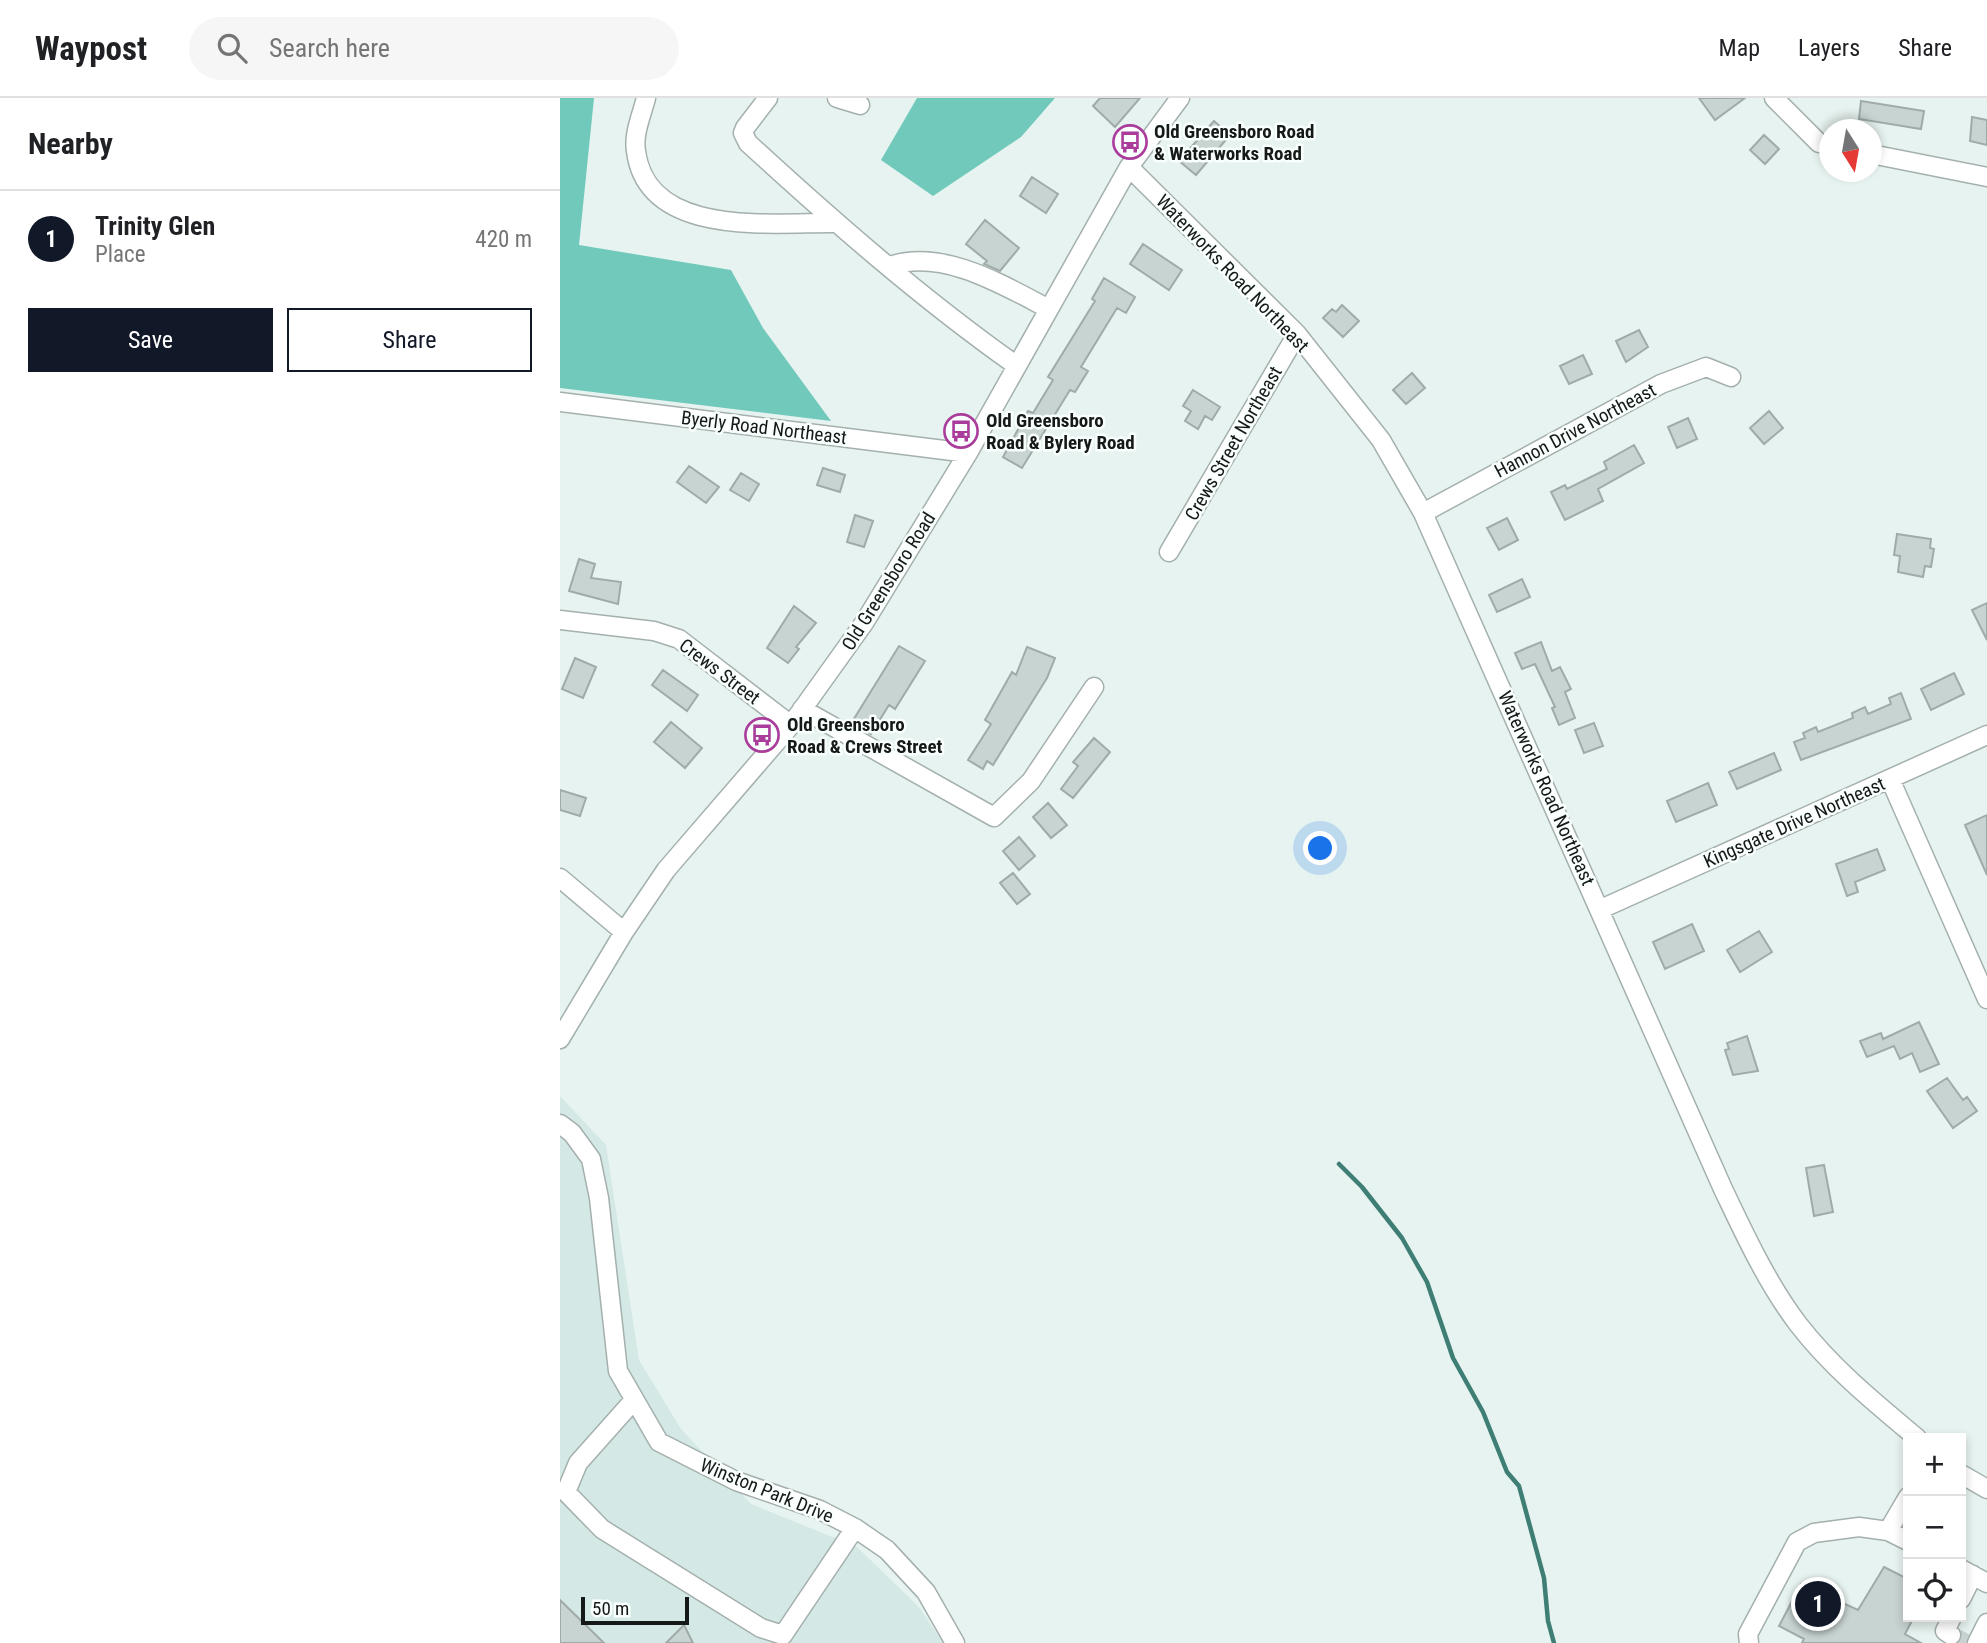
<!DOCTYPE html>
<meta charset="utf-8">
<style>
:root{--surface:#fff;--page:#f6f6f6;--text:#202124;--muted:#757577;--line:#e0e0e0;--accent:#111827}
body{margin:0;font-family:"Roboto Condensed",sans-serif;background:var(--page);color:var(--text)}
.controls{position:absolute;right:21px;bottom:21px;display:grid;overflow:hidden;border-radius:0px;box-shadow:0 4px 10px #0003}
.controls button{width:63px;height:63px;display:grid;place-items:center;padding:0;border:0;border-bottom:2px solid var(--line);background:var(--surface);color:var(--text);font:35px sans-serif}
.compass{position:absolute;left:1259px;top:21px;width:63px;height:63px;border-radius:50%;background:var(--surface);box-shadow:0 4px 10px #0003;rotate:169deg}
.scale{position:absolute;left:21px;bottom:18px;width:108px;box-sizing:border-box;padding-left:7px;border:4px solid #151918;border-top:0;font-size:19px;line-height:24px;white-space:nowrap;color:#151918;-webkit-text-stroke:5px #f8fffd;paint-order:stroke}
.you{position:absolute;left:761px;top:751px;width:24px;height:24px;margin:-18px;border:5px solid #fff;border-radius:50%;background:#1a73e8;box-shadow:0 0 0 10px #1a73e833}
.badge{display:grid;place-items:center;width:46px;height:46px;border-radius:50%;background:var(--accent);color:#fff;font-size:23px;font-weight:700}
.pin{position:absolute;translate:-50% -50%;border:4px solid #fff;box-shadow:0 2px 7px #0006}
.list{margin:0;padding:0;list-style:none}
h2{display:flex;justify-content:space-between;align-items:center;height:91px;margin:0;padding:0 28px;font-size:30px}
h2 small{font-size:23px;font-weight:400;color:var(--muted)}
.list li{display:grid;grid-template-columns:46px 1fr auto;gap:21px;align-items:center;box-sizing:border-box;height:98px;padding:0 28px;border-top:2px solid var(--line)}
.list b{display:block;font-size:26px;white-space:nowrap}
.list p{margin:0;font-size:23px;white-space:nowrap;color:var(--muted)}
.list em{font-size:23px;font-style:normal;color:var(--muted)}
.actions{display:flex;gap:14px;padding:21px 28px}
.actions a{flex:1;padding:16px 0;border:2px solid var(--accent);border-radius:0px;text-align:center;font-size:24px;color:var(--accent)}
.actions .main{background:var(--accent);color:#fff}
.icon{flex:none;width:38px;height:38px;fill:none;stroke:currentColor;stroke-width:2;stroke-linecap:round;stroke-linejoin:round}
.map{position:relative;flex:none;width:1427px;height:1545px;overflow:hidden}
header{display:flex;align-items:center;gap:42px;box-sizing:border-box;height:98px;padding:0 35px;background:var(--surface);border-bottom:2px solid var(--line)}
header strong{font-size:33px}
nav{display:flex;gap:38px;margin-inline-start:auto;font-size:24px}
.search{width:490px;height:63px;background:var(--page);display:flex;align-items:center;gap:18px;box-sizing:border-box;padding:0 24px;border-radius:38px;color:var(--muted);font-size:26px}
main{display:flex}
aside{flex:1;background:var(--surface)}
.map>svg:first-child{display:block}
.built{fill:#d4e9e5}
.forest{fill:#70c9bb}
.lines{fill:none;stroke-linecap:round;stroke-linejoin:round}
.stream{stroke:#3e7e74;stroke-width:4.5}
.building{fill:#c8d4d2;stroke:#a0aba9;stroke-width:2}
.minor-tunnel{stroke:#c8d2d0;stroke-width:18;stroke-dasharray:18 9;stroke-linecap:butt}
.minor-casing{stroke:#a4b0ad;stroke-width:21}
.minor{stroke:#fff;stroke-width:18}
.labels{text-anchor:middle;stroke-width:5;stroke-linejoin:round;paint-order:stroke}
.poi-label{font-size:19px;font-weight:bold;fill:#151918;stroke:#f8fffd;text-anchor:start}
.street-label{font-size:19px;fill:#151918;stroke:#f8fffd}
</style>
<header>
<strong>Waypost</strong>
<div class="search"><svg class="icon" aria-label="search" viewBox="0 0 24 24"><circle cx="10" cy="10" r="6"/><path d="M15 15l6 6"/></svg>Search here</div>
<nav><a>Map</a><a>Layers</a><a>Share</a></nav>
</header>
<main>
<aside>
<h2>Nearby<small></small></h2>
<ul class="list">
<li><span class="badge">1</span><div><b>Trinity Glen</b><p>Place</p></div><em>420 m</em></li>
</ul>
<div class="actions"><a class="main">Save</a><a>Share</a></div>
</aside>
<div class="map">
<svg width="1427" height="1545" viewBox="0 0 1427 1545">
<rect width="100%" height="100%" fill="#e7f3f0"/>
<path class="built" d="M0 998 46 1047 79 1262 121 1331 191 1406 297 1449 359 1509 383 1545H0Z"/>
<path class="forest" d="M0 0H34L19 147 171 172 203 230 271 323 0 290Z
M357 0H495L461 39 373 98 321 62Z"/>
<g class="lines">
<path class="stream" d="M779 1066 802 1089 842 1140 867 1184 893 1260 923 1314 947 1374 959 1388 984 1480 988 1523 994 1545"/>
</g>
<path class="building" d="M540 0H580L555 29 533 8Z
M1139 0H1185L1155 22Z
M1301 3 1364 13 1361 31 1299 21Z
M1412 19 1427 22V47L1410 43Z
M654 23 670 37 636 77 619 63Z
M1204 37 1219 51 1205 66 1190 52Z
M472 79 498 96 486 115 460 98Z
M425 122 459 150 440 173 424 166 427 163 406 146Z
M583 146 622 172 609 192 570 166Z
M544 180 575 199 566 215 557 210 521 269 528 273 515 294 510 292 462 370 443 359 468 313 473 315 493 282 488 279 535 203 532 201Z
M782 207 799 223 783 239 763 220 772 211 776 214Z
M1079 232 1088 249 1066 264 1056 243Z
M1023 257 1032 276 1009 286 1000 268Z
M852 275 865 290 846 306 833 292Z
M633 292 660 309 652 322 645 318 638 331 625 323 631 313 623 308Z
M1209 313 1223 330 1204 346 1190 330Z
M1128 320 1137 341 1117 350 1108 329Z
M1074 347 1084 365 1038 391 1043 403 1005 422 991 394 1005 387 1007 391 1047 371 1044 364Z
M129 368 159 389 146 405 117 384Z
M263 370 285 377 280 394 257 387Z
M181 375 199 386 189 403 170 392Z
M295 417 313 423 304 449 287 444Z
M947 420 958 442 939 452 927 430Z
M1337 436 1371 441 1370 450 1374 451 1371 469 1365 468 1363 479 1338 474 1340 458 1334 457Z
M19 461 35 466 31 480 61 484 58 506 9 493Z
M962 481 970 499 937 514 929 497Z
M1427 505V542L1412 512Z
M234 508 256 525 236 549 239 551 228 565 207 550Z
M981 544 992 573 1000 569 1011 591 1005 594 1015 620 999 627 992 610 995 609 975 566 962 571 955 555Z
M339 548 365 563 335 611 329 607 311 636 292 624Z
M467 549 495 560 487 580 433 667 427 663 423 671 408 662 431 626 425 622 452 574 456 577Z
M15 560 36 569 23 600 2 591Z
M103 572 138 597 127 613 92 587Z
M1394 575 1404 596 1371 612 1361 591Z
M1341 595 1351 621 1241 662 1234 644 1245 640 1243 635 1256 629 1258 634 1293 620 1292 615 1305 609 1308 616 1331 606 1329 600Z
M111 624 142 650 125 670 94 644Z
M1034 625 1043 648 1024 655 1015 632Z
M534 640 550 654 513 700 501 691 518 668 513 664Z
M1214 655 1221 672 1177 691 1169 674Z
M1148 685 1157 707 1116 724 1107 703Z
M0 692 26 700 20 718 0 712Z
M488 705 507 727 491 740 473 719Z
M1427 717V777L1405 727Z
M459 739 475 758 459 772 443 753Z
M1317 751 1325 772 1295 784 1298 794 1287 798 1276 766Z
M453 775 470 796 457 806 440 785Z
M1132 826 1144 853 1105 871 1093 844Z
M1199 833 1212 854 1180 874 1167 852Z
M1359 924 1379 966 1360 974 1352 955 1340 961 1334 948 1307 959 1300 943 1321 935 1323 941Z
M1187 938 1198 973 1173 977 1165 952 1169 951 1167 945Z
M1387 980 1403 1002 1407 999 1417 1013 1393 1030 1367 993Z
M1264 1067 1273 1114 1254 1118 1246 1070Z
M1324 1469 1348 1481V1519H1354L1345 1536 1361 1545H1242L1244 1541 1219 1528 1241 1486 1298 1512Z
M0 1502 44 1545H0Z
M124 1527 133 1545H106Z"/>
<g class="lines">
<path class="minor-tunnel" d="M1391 1537 1406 1545"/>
<g class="minor-casing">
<path id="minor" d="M86 0C82 16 73 36 76 53 87 141 214 124 275 125
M208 0 185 30 183 35 188 45C273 123 362 201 457 268
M277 0 300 7
M1214 0 1259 45 1269 47
M1311 56 1427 79
M569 69 737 236 821 342 863 415 1163 1091C1185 1137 1207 1185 1238 1226 1272 1270 1315 1305 1357 1340
M330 168C382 150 443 187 489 211
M0 304 408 355
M863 415 1101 286 1146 269 1171 279
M609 454 737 236
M0 522 94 533 119 541 231 627
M242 611 434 719 471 683 534 589
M1330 681 1427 901
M0 780 64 834
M1041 811 1427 637
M0 941 64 834 106 772 231 627 304 525 408 355 569 69 620 0
M0 1026 12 1035 31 1061 39 1100 58 1273 99 1344 176 1383 260 1412 295 1430 327 1452 366 1494 395 1545
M74 1302 18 1365 6 1394 42 1431 201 1530 223 1537 295 1430
M1401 1376 1427 1391
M1328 1433 1348 1399
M1401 1471 1427 1485
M1401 1501 1413 1477
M1391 1537 1385 1533 1392 1519
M1189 1545 1188 1536 1237 1444 1254 1435 1299 1429 1328 1433 1348 1443
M1417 1545 1427 1525"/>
</g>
<use href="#minor" class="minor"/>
</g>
<defs>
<g id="bus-ring" transform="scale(1.75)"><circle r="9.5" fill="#f8fffd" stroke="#aa3d9c" stroke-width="1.5"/><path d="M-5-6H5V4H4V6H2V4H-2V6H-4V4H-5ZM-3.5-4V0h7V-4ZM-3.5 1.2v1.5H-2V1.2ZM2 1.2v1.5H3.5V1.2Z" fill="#aa3d9c"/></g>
</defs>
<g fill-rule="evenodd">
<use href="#bus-ring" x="570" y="44"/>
<use href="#bus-ring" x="401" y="333"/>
<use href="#bus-ring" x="202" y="637"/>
</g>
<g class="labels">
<g class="poi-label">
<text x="594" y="40">Old Greensboro Road<tspan x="594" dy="22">&amp; Waterworks Road</tspan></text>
<text x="426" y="329">Old Greensboro<tspan x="426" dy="22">Road &amp; Bylery Road</tspan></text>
<text x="227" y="633">Old Greensboro<tspan x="227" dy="22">Road &amp; Crews Street</tspan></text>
</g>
<g class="street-label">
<text transform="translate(673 175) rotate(46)" y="7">Waterworks Road Northeast</text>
<text transform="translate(204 329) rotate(7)" y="7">Byerly Road Northeast</text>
<text transform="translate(1015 332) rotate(-28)" y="7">Hannon Drive Northeast</text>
<text transform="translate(673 345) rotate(-60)" y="7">Crews Street Northeast</text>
<text transform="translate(328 483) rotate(-58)" y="7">Old Greensboro Road</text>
<text transform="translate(160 573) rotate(37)" y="7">Crews Street</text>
<text transform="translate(987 690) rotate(66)" y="7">Waterworks Road Northeast</text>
<text transform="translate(1234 724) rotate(-24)" y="7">Kingsgate Drive Northeast</text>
<text transform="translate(207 1392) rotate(22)" y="7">Winston Park Drive</text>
</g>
</g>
</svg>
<div class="controls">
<button>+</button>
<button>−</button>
<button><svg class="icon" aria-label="locate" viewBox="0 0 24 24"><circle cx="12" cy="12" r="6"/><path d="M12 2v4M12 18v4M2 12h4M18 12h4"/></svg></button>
</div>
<svg class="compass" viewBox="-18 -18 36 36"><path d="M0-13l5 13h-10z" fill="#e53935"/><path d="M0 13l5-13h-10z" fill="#757577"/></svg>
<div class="scale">50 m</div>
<div class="you"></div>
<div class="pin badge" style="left:1258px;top:1506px">1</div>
</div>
</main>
